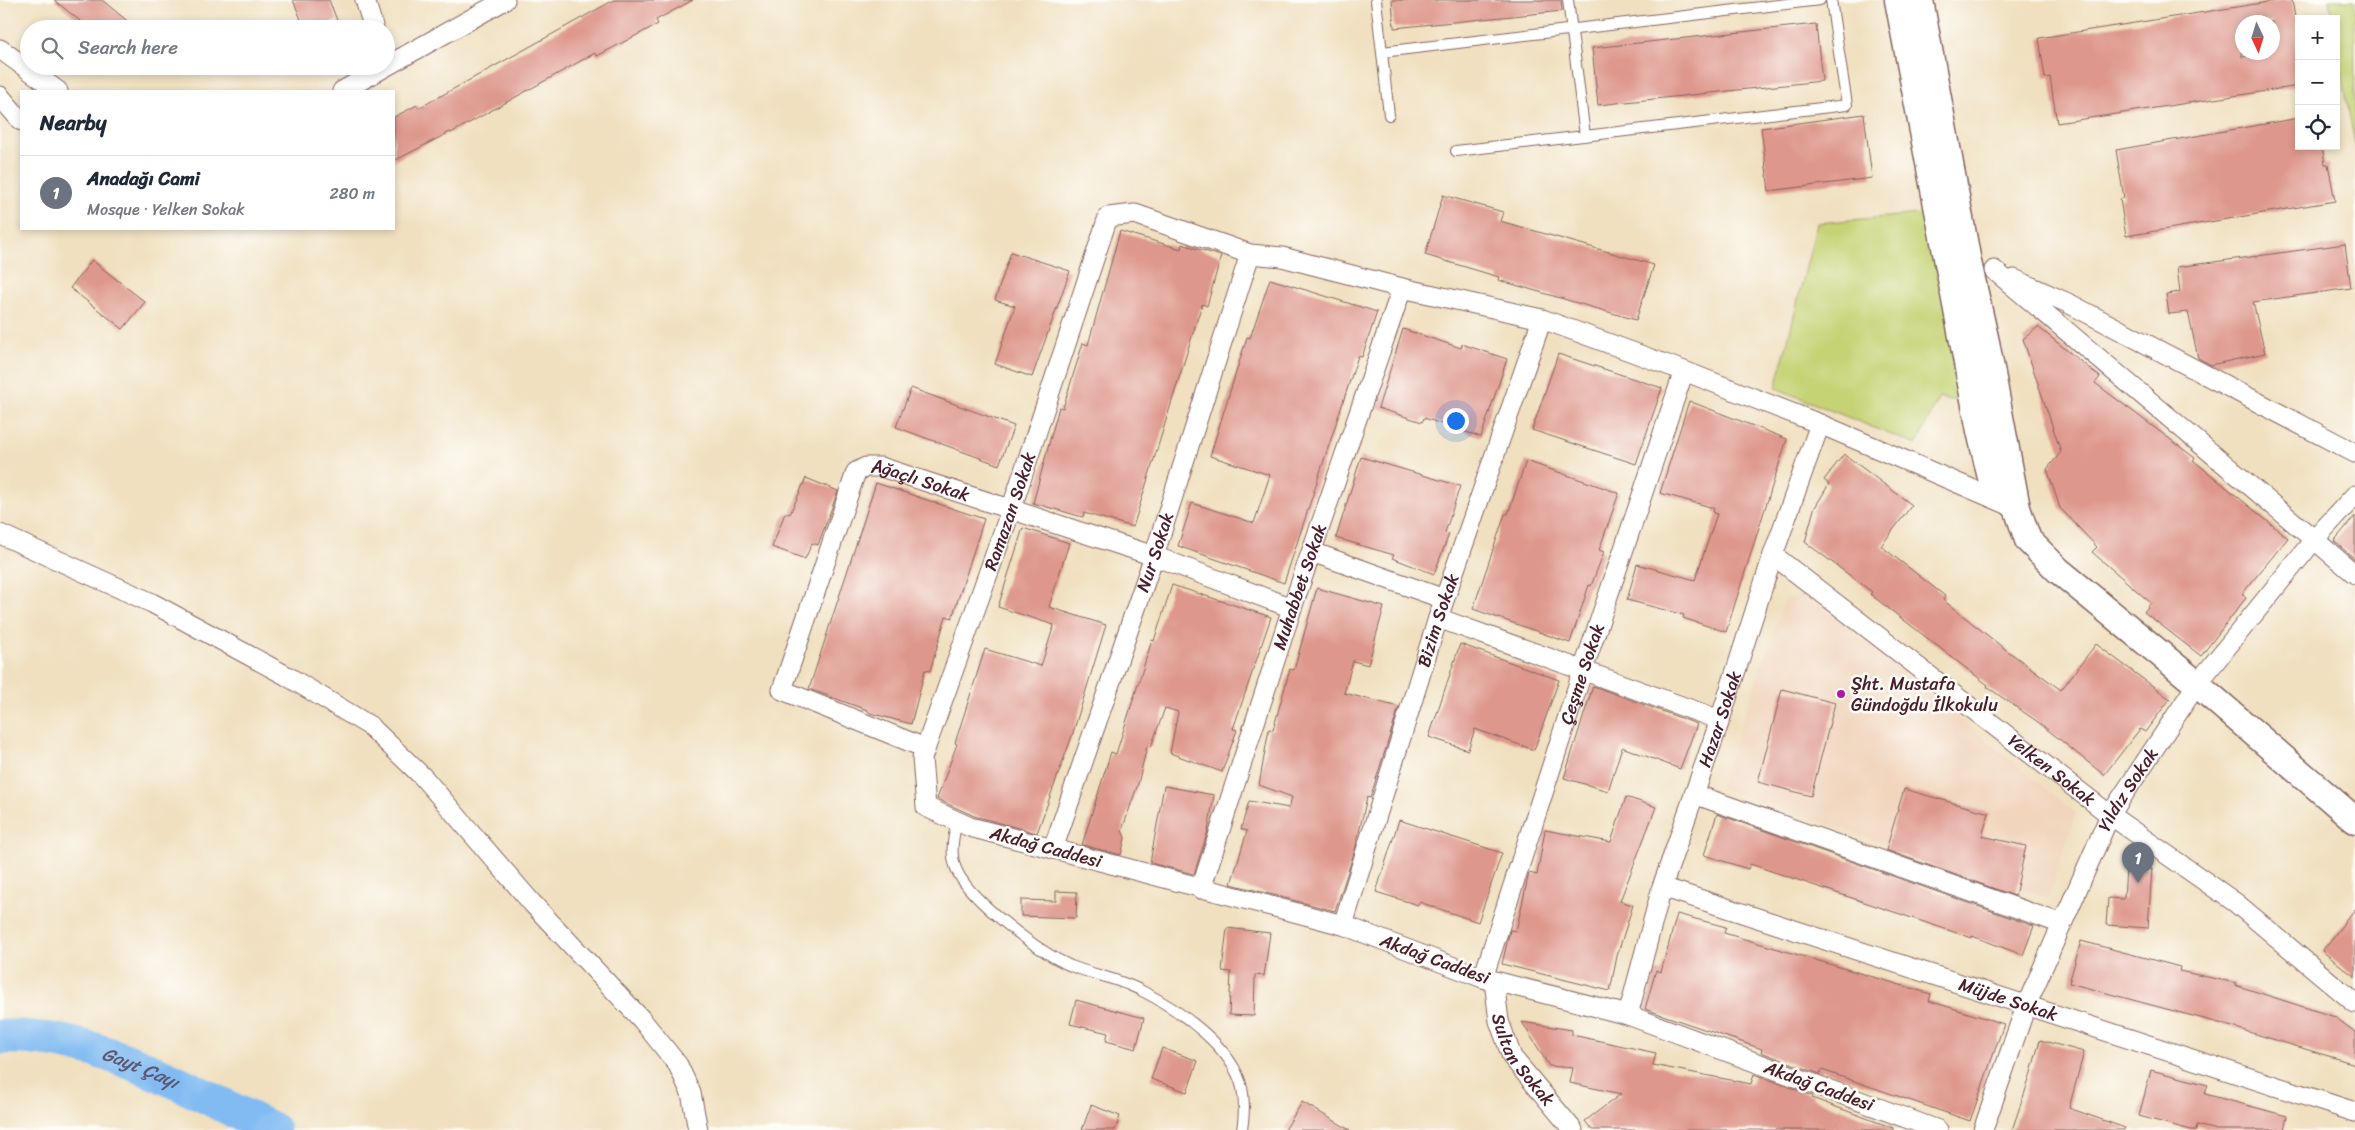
<!DOCTYPE html>
<meta charset="utf-8">
<style>
:root{--surface:#fff;--page:#f2f2f3;--text:#1f2937;--muted:#747a83;--line:#e0e1e3;--accent:#b5179e}
body{margin:0;font-family:Sriracha,sans-serif;background:var(--page);color:var(--text)}
.controls{position:absolute;right:15px;top:15px;display:grid;overflow:hidden;border-radius:0px;box-shadow:0 2px 8px #0003}
.controls button{width:45px;height:45px;display:grid;place-items:center;padding:0;border:0;border-bottom:1px solid var(--line);background:var(--surface);color:var(--text);font:25px sans-serif}
.compass{position:absolute;left:2235px;top:15px;width:45px;height:45px;border-radius:50%;background:var(--surface);box-shadow:0 2px 8px #0003;rotate:176deg}
.you{position:absolute;left:1455px;top:420px;width:18px;height:18px;margin:-12px;border:4px solid #fff;border-radius:50%;background:#1a73e8;box-shadow:0 0 0 8px #1a73e833}
.badge{display:grid;place-items:center;width:32px;height:32px;border-radius:50%;background:var(--accent);color:#fff;font-size:16px;font-weight:700}
.pin{position:absolute;translate:-50% -41px;filter:drop-shadow(0 1px 2px #0008)}
.pin::after{content:'';position:absolute;top:26px;width:18px;height:15px;background:inherit;clip-path:polygon(0 0,100% 0,50% 100%)}
.list{margin:0;padding:0;list-style:none}
h2{display:flex;justify-content:space-between;align-items:center;height:65px;margin:0;padding:0 20px;font-size:21px}
h2 small{font-size:16px;font-weight:400;color:var(--muted)}
.list li{display:grid;grid-template-columns:32px 1fr auto;gap:15px;align-items:center;box-sizing:border-box;height:75px;padding:0 20px;border-top:1px solid var(--line)}
.list b{display:block;font-size:19px;white-space:nowrap}
.list p{margin:0;font-size:16px;white-space:nowrap;color:var(--muted)}
.list em{font-size:16px;font-style:normal;color:var(--muted)}
.icon{flex:none;width:28px;height:28px;fill:none;stroke:currentColor;stroke-width:2;stroke-linecap:round;stroke-linejoin:round}
.map{position:relative;flex:none;width:2355px;height:1130px;overflow:hidden}
.search{position:absolute;background:var(--surface);box-shadow:0 2px 8px #0003;left:20px;top:20px;width:375px;height:55px;display:flex;align-items:center;gap:12px;box-sizing:border-box;padding:0 18px;border-radius:28px;color:var(--muted);font-size:19px}
.panel{position:absolute;background:var(--surface);box-shadow:0 2px 8px #0003;left:20px;top:90px;width:375px;height:140px;border-radius:0px}
.map>svg:first-child{display:block}
.built{fill:#f1d5bd}
.green{fill:#c5d375;stroke:#887950}
.lines{fill:none;stroke-linecap:round;stroke-linejoin:round}
.river{stroke:#81bbf2;stroke-width:35}
.building{fill:#de978c;fill-rule:evenodd}
.lane-casing{stroke:#84635f;stroke-width:12}
.street-casing{stroke:#84635f;stroke-width:21}
.secondary-casing{stroke:#84635f;stroke-width:29}
.lane{stroke:#fff;stroke-width:10}
.street{stroke:#fff;stroke-width:19}
.secondary{stroke:#fff;stroke-width:26}
.poi-dot{fill:#b5179e;stroke:#fdfcf7;stroke-width:2}
.labels{text-anchor:middle;stroke-width:5;stroke-linejoin:round;paint-order:stroke}
.street-label{font-size:18px;fill:#4a1f2b;stroke:#fdfcf7}
.poi-label{font-size:18px;fill:#4a1f2b;stroke:#fdfcf7;text-anchor:start}
.water-label{font-size:19px;font-style:italic;fill:#5d5671;stroke:#fdfcf7}
</style>
<div class="map">
<svg width="2355" height="1130" viewBox="0 0 2355 1130">
<rect width="100%" height="100%" fill="#fdfcf7"/>
<filter id="ink" filterUnits="userSpaceOnUse"><feTurbulence type="fractalNoise" baseFrequency=".02" numOctaves="2"/><feDisplacementMap in="SourceGraphic" scale="10" xChannelSelector="R" yChannelSelector="G"/><feConvolveMatrix kernelMatrix="1 2 1 2 8 2 1 2 1" color-interpolation-filters="sRGB"/></filter>
<filter id="wash" filterUnits="userSpaceOnUse"><feTurbulence type="fractalNoise" baseFrequency=".0096" numOctaves="4" result="noise"/><feDisplacementMap in="SourceGraphic" scale="20" xChannelSelector="R" yChannelSelector="G"/><feGaussianBlur stdDeviation="1.12" result="paint"/><feColorMatrix in="noise" values="0 0 0 0 0 0 0 0 0 0 0 0 0 0 0 0 0 1.4 0 .05"/><feComposite in="paint" operator="in"/></filter>
<g filter="url(#wash)">
<rect width="100%" height="100%" fill="#f0e0c0"/>
<path class="built" d="M1807 594 2076 813 2048 898 1719 788 1785 599Z"/>
<path class="green" d="M2329 0H2355V145L2336 41V19H2332Z
M1931 213 1968 403 1939 398 1916 445 1776 388 1817 223Z"/>
<g class="lines">
<path class="river" id="s1" d="M0 1037C98 1033 188 1089 273 1130"/>
</g>
<g id="blocks">
<path class="building" d="M54 0H102L137 29H90Z
M293 0H329L337 20 316 29H305Z
M614 0H693L656 20 658 24 597 56 595 53 451 133 450 132 394 161V117L417 105 419 108Z
M1392 0H1561L1562 11 1394 28Z
M2281 0H2292L2299 41V86L2057 123 2050 77 2045 78 2039 38ZM2242 22H2272V52L2242 57Z
M1816 24 1822 81 1598 105 1592 48Z
M1864 114 1872 178 1769 191 1761 128Z
M2299 118V146H2322L2325 164H2328L2335 201 2126 236 2120 199 2124 198 2116 150Z
M1443 195 1503 212 1500 221 1654 265 1636 320 1498 280 1499 277 1425 255Z
M1120 231 1181 249 1182 244 1221 256 1207 306 1202 304 1133 527 1084 513 1083 517 1033 503 1059 407 1063 408 1083 343 1088 345Z
M2345 244 2351 288 2253 302 2265 353 2211 365 2198 358 2188 312 2169 314 2166 294 2180 292 2177 267Z
M1011 252 1070 271 1032 377 995 364 1015 306 995 300Z
M92 260 145 302 123 329 70 288Z
M1270 279 1377 312 1362 357 1358 356 1284 583 1178 546 1192 503 1254 523 1270 475 1210 456 1247 337 1250 338Z
M2038 327 2100 377 2095 383 2195 458 2193 460 2288 538 2242 594 2246 598 2201 656 2144 612 2151 603 2092 552 2097 547 2060 508 2047 469 2061 452 2023 339Z
M1403 329 1461 348 1462 344 1507 359 1481 437 1424 418 1422 422 1378 408Z
M1558 354 1662 388 1636 464 1532 430Z
M911 388 1014 426 999 465 896 427Z
M1689 401 1787 439 1726 632 1683 618 1684 615 1627 600 1637 564 1695 580 1717 514 1713 513 1714 508 1660 493Z
M1844 454 1912 505 1881 546 1945 596 1943 600 2001 646 2061 690 2096 644 2170 699 2145 732 2140 729 2104 775 2038 722 1987 687 1988 685 1870 594 1872 592 1805 542 1814 509 1829 484 1824 480Z
M1361 457 1460 486 1445 533 1449 534 1434 574 1392 558 1394 555 1336 538Z
M1526 461 1619 493 1599 550 1604 552 1591 586 1589 585 1570 643 1473 609 1505 514H1508Z
M806 478 838 491 818 545 812 543 805 559 772 547 785 513 790 514Z
M876 483 984 519 952 618 946 616 930 671 925 670 911 724 870 713 867 710 809 689Z
M2355 516V559L2334 541Z
M1023 528 1069 543 1049 607 1106 625 1072 736 1037 833 974 816 937 799 957 744 955 743 985 649 1041 666 1054 625 998 607Z
M1172 585 1271 617 1233 729 1237 730 1222 772 1170 753 1178 712 1165 708 1151 747 1147 746 1138 784 1122 830 1125 838 1121 855 1082 845 1111 752 1116 754 1152 640 1154 641Z
M1317 588 1384 607 1368 665 1353 661 1344 693 1399 707 1370 798 1367 797 1355 850 1335 911 1231 884 1247 831 1241 829 1249 801 1289 808 1292 797 1259 785 1269 729 1273 730 1290 669 1294 670Z
M1460 644 1559 680 1534 750 1475 729 1468 750 1429 737Z
M1593 686 1697 724 1680 769 1622 747 1608 791 1564 778Z
M1782 689 1835 703 1811 796 1758 782Z
M1164 786 1214 795 1208 831 1194 874 1150 863Z
M1904 789 1989 813 1982 836 2026 846 2015 896 1886 850Z
M1626 797 1656 807 1620 901 1633 905 1617 956 1610 991 1502 964 1510 930 1516 931 1529 873 1537 875 1545 830 1611 842Z
M1717 814 2034 926 2023 955 1972 936V938L1750 864 1748 869 1704 855Z
M1399 820 1502 853 1478 922 1419 902 1418 905 1376 892Z
M2126 867 2152 869 2148 928 2106 925 2108 898 2124 899Z
M1056 891 1077 892 1076 918 1021 916V900L1056 901Z
M2355 909V977L2322 951Z
M1677 914 1726 927 1724 933 1931 994 1929 1001 2004 1024 1970 1121 1822 1070 1820 1074 1761 1052 1762 1049 1645 1009 1656 970 1661 972Z
M1227 928 1270 933 1264 976 1255 975 1254 1016 1229 1015 1231 972 1222 971Z
M2081 941 2180 967 2179 971 2236 983 2235 985 2335 1017 2355 1032V1064L2219 1023 2069 983Z
M1076 1000 1144 1018 1136 1049 1106 1041 1108 1033 1070 1024Z
M1522 1022 1572 1030V1035L1656 1053 1653 1065 1751 1084 1754 1074 1813 1096 1812 1098 1893 1128V1130H1592L1585 1121 1621 1094 1570 1083 1573 1068 1549 1066Z
M2040 1040 2084 1052 2069 1108 2125 1128 2124 1130H2012L2029 1080Z
M1162 1048 1198 1061 1187 1092 1151 1079Z
M2151 1070 2208 1085 2205 1094 2287 1116 2284 1130H2216L2197 1125 2196 1130H2191L2139 1116Z
M1302 1102 1350 1130H1285Z
M1091 1105 1120 1116 1115 1130H1082Z"/>
</g>
</g>
<g filter="url(#ink)">
<use href="#blocks" fill-opacity="0" stroke="#84635f" stroke-width="1"/>
<g class="lines">
<g class="lane-casing">
<path id="lane" d="M1376 0 1389 115
M1568 0 1585 136
M1382 52 1820 0
M1456 151 1847 105 1831 0
M957 821C953 838 949 856 958 873 973 902 1040 953 1071 966 1094 975 1120 979 1142 991 1178 1009 1233 1047 1242 1088 1245 1101 1244 1117 1242 1130"/>
</g>
<g class="street-casing">
<g id="street">
<path d="M365 0 374 29"/>
<path d="M0 49 58 91"/>
<path d="M342 91 505 0"/>
<path d="M0 96 21 121"/>
<path d="M1994 270 2355 574"/>
<path d="M2014 279 2070 304 2355 453"/>
<path d="M0 534 152 603 287 676 370 726 423 777 532 903 642 1020 678 1065 691 1093 698 1130"/>
<path d="M1312 552 1444 599"/>
<path id="s2" d="M1773 555 2110 815 2236 903 2355 1003"/>
<path d="M1438 618 1720 720"/>
<path id="s3" d="M925 748 782 690 856 472 866 467H881L1154 556 1292 608"/>
<path d="M1694 794 2062 924"/>
<path id="s4" d="M1053 849 1154 556 1250 254"/>
<path id="s5" d="M1662 887 2355 1112"/>
<path id="s6" d="M1201 889 1292 608 1402 288"/>
<path id="s7" d="M1343 925 1438 618 1542 319"/>
<path id="s8" d="M1483 978 1583 670 1684 371"/>
<path id="s9" d="M1494 981 1499 1021 1512 1057 1573 1130"/>
<path id="s10" d="M1628 1015 1662 887 1720 720 1773 555 1820 424"/>
<path id="s11" d="M1938 1130 1628 1015 1483 978 1343 925 970 827 926 807 922 758 1011 510 1108 217 1135 214 1250 254 1282 257 1402 288 1542 319 1684 371 1820 424 2009 505"/>
<path id="s12" d="M1983 1130 2026 1006 2110 815 2197 684 2313 541 2355 495"/>
</g>
</g>
<g class="secondary-casing">
<path id="secondary" d="M1898 0 1980 431 1992 482 2017 508
M1920 0 1968 262 1986 342 2017 508 2028 540 2058 570 2197 684 2355 820"/>
</g>
<use href="#lane" class="lane"/>
<use href="#street" class="street"/>
<use href="#secondary" class="secondary"/>
</g>
</g>
<circle class="poi-dot" cx="1841" cy="694" r="5"/>
<g class="labels">
<g class="street-label">
<text dy="6" stroke="none"><textPath href="#s3" startOffset="452">Ağaçlı Sokak</textPath></text>
<text dy="6" stroke="none"><textPath href="#s11" startOffset="1375">Ramazan Sokak</textPath></text>
<text dy="6" stroke="none"><textPath href="#s4" startOffset="314">Nur Sokak</textPath></text>
<text dy="6" stroke="none"><textPath href="#s6" startOffset="318">Muhabbet Sokak</textPath></text>
<text dy="6" stroke="none"><textPath href="#s7" startOffset="319">Bizim Sokak</textPath></text>
<text dy="6" stroke="none"><textPath href="#s8" startOffset="320">Çeşme Sokak</textPath></text>
<text dy="6" stroke="none"><textPath href="#s10" startOffset="310">Hazar Sokak</textPath></text>
<text dy="6" stroke="none"><textPath href="#s2" startOffset="352">Yelken Sokak</textPath></text>
<text dy="6" stroke="none"><textPath href="#s12" startOffset="371">Yıldız Sokak</textPath></text>
<text transform="translate(1046 847) rotate(15)" y="6">Akdağ Caddesi</text>
<text transform="translate(1435 959) rotate(20)" y="6">Akdağ Caddesi</text>
<text dy="6" stroke="none"><textPath href="#s5" startOffset="364">Müjde Sokak</textPath></text>
<text dy="6" stroke="none"><textPath href="#s9" startOffset="86">Sultan Sokak</textPath></text>
<text transform="translate(1819 1086) rotate(20)" y="6">Akdağ Caddesi</text>
</g>
<g class="poi-label">
<text x="1851" y="690">Şht. Mustafa<tspan x="1851" dy="21">Gündoğdu İlkokulu</tspan></text>
</g>
<g class="water-label">
<text dy="7" stroke="none"><textPath href="#s1" startOffset="145">Gayt Çayı</textPath></text>
</g>
</g>
</svg>
<div class="controls">
<button>+</button>
<button>−</button>
<button><svg class="icon" aria-label="locate" viewBox="0 0 24 24"><circle cx="12" cy="12" r="6"/><path d="M12 2v4M12 18v4M2 12h4M18 12h4"/></svg></button>
</div>
<svg class="compass" viewBox="-18 -18 36 36"><path d="M0-13l5 13h-10z" fill="#e53935"/><path d="M0 13l5-13h-10z" fill="#747a83"/></svg>
<div class="you"></div>
<div class="pin badge" style="left:2138px;top:883px;background:#6b7280">1</div>
<div class="search"><svg class="icon" aria-label="search" viewBox="0 0 24 24"><circle cx="10" cy="10" r="6"/><path d="M15 15l6 6"/></svg>Search here</div>
<section class="panel">
<h2>Nearby<small></small></h2>
<ul class="list">
<li><span class="badge" style="background:#6b7280">1</span><div><b>Anadağı Cami</b><p>Mosque · Yelken Sokak</p></div><em>280 m</em></li>
</ul>
</section>
</div>
